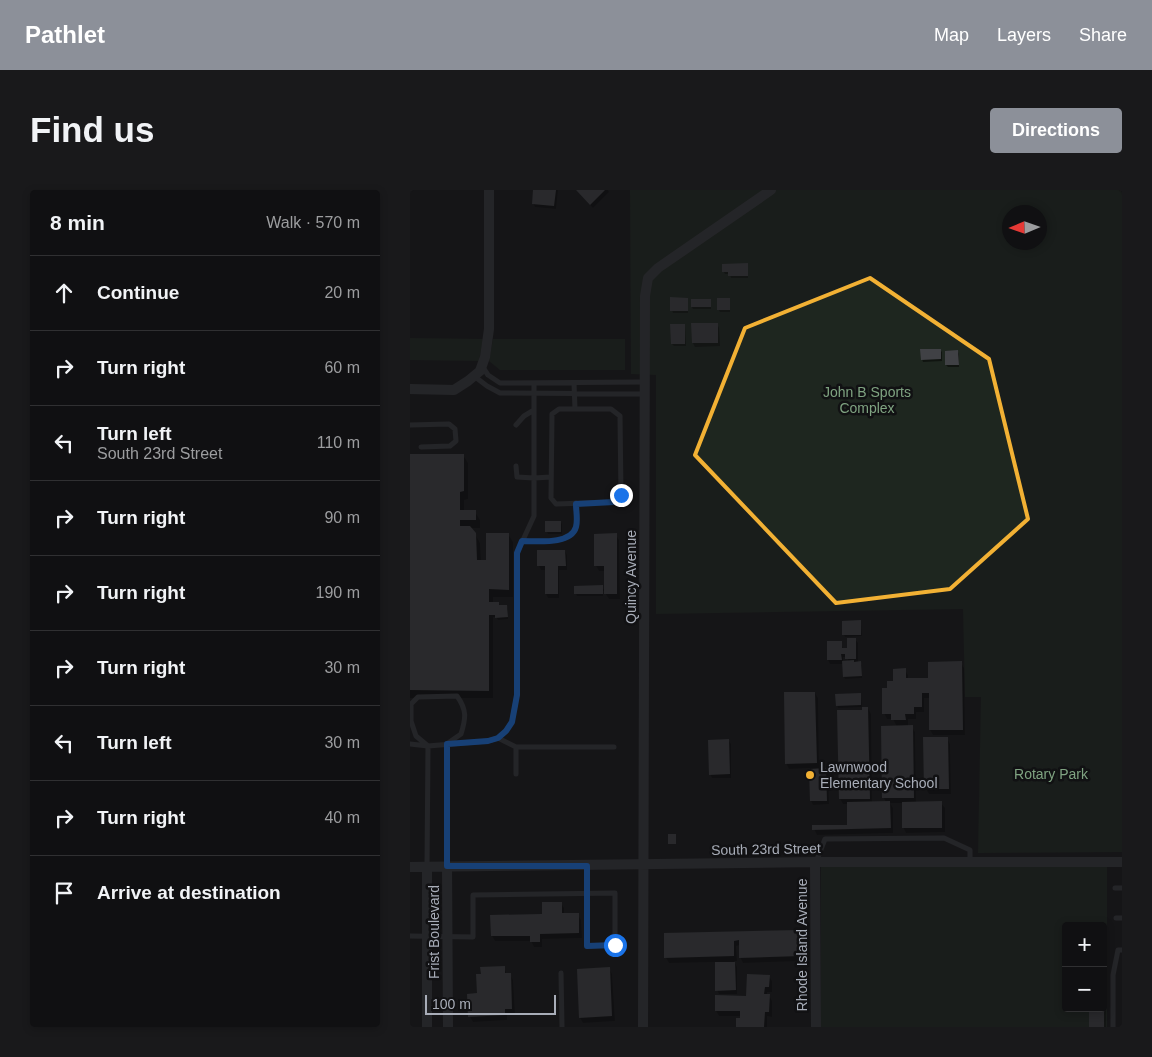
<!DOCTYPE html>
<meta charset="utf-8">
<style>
:root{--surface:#101012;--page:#19191b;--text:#f1f3f6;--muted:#9c9d9f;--line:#303032;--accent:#8c9099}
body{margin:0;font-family:Helvetica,sans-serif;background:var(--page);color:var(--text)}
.controls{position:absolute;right:15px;bottom:15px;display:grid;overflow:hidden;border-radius:5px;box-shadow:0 2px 8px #0003}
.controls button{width:45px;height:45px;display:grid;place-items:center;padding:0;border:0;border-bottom:1px solid var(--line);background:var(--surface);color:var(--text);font:25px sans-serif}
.compass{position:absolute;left:592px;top:15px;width:45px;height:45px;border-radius:50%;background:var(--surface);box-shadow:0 2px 8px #0003;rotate:268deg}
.scale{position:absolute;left:15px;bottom:12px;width:131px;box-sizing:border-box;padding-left:5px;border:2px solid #a8adb8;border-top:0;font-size:14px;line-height:18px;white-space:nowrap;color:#a8adb8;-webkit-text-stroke:4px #111113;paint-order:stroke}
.stop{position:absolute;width:15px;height:15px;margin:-11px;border:4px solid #1a73e8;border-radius:50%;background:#fff}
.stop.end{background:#1a73e8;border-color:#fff;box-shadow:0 1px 5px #0008}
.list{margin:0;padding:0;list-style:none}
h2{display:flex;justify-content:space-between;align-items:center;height:65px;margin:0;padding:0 20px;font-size:21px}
h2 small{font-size:16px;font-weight:400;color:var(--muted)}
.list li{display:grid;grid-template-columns:32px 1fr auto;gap:15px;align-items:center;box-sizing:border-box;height:75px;padding:0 20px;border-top:1px solid var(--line)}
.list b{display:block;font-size:19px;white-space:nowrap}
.list p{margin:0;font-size:16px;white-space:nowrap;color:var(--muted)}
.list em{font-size:16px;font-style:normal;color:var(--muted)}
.icon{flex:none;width:28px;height:28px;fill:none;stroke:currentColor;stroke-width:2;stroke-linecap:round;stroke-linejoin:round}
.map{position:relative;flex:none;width:712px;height:837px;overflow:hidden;border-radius:5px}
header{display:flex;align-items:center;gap:30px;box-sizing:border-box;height:70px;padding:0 25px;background:var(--accent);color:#fff}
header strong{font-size:24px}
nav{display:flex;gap:28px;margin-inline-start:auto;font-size:18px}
.intro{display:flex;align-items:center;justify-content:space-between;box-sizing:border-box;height:120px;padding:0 30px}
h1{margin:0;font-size:35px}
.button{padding:12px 22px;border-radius:5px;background:var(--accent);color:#fff;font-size:18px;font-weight:700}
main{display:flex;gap:30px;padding:0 30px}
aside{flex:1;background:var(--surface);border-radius:5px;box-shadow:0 2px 8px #0003}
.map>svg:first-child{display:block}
.green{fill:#1e261f;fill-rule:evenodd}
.shadow{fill:#0007;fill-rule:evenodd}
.building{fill:#404145}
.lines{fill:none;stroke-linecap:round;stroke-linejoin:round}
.lane{stroke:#37383d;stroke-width:5}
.street{stroke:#37383d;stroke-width:10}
.route{stroke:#1a73e8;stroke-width:6}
.marked{fill:none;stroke:#f2b134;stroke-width:4;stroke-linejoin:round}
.poi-dot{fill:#f2b134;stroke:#111113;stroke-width:2}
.labels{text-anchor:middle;stroke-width:5;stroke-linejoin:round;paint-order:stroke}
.park-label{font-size:14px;fill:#7fa381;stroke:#111113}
.street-label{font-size:14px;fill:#a8adb8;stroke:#111113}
.poi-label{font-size:14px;fill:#a8adb8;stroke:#111113;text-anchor:start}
</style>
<header>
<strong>Pathlet</strong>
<nav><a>Map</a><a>Layers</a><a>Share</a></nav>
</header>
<div class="intro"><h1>Find us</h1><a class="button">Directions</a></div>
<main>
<aside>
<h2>8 min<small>Walk · 570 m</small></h2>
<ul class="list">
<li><svg class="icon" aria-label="ahead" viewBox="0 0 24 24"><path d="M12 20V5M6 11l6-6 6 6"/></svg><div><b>Continue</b></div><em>20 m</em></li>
<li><svg class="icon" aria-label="right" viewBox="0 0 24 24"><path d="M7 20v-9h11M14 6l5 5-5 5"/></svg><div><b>Turn right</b></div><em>60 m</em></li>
<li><svg class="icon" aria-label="left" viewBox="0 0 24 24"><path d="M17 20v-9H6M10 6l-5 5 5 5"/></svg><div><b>Turn left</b><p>South 23rd Street</p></div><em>110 m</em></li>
<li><svg class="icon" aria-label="right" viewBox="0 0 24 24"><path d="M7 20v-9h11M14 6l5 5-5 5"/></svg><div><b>Turn right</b></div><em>90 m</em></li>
<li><svg class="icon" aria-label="right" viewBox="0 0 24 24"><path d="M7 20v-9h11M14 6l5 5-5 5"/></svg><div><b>Turn right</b></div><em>190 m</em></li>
<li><svg class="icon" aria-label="right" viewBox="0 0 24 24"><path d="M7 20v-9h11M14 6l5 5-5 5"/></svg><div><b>Turn right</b></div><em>30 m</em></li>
<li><svg class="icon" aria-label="left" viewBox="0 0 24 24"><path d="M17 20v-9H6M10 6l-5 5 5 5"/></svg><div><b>Turn left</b></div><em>30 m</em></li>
<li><svg class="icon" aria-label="right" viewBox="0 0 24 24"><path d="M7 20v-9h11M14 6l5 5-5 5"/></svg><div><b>Turn right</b></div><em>40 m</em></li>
<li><svg class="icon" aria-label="arrive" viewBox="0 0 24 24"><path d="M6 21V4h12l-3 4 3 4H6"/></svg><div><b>Arrive at destination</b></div></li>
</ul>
</aside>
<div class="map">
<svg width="712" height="837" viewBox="0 0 712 837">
<rect width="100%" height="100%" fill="#161618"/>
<path class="green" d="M220 0H712V662L568 663 571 507H555L553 419 246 424V185L221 184ZM600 22H630V52H600Z
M0 148 73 149 69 171 0 170Z
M83 149H215V180H90L79 171Z
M697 676V837H411V677ZM656 736H693V818H656Z"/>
<path class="shadow" d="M125 0H148L146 19 125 17 123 13Z
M166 0H198L199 2 183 18Z
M337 75 338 77V88H321L320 84H315L314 82Z
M277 109 278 111V123H263L262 120Z
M308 109H319L320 112V122H310L309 120Z
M300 110 301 112V119H283L282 117Z
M307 134 309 138 310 156 285 157 283 153V135Z
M274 135 275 137 276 156H264L262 154Z
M530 160 532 162V171L513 172 512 169Z
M536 162H548L549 164V177H538L536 175Z
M0 265H53L58 273V309L54 310V322H65L70 330V338H59L65 344 70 353 71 371H78L98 344 103 352V407H83V413H88L90 415 97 417 98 419V429L88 430 86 427H83V508H0Z
M151 332 152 334V344H138L137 342Z
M206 345 209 350 210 409H199L193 400V406H167L166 404V397H192L196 403 195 381H189L186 376Z
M155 361 157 365V380H149V408H138L136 404V380H131L129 376Z
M450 432 451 434 452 446 435 447 434 445Z
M445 449 448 453V472L450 473 452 475V488L435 489 434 487V474H420L418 470V453L431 452 433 459H438ZM433 467H437L439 472H433Z
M551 473 554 478 555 545H523L520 540V508H514V522H506V529H498V537H502L505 542 506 613H531L535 618V642L496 643 493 637V613H480L483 618V643L407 645 404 639 438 636V614H433L430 609 453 521 458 518 461 524 462 613H476L474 608 472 537H487L483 529H477L474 523 478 500 495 480 498 485V489H519Z
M405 503 408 508 409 580 415 579 418 583 419 614 403 615 401 611 400 578 379 579 376 573Z
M450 504 451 506 452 517 428 518 427 515Z
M537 548 540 554 541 604H519L516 599 515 549Z
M319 551 321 554V588H302L300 584Z
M151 713 154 718V725H168L171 730 172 748 132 749V757H124L121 751H85L82 746V726L133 725Z
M390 741 393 747V771L333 773 330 767V755L326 756 327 771H324L327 777V804H309L307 800 306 772 259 773 256 768 255 744Z
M94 777 97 785 100 784 103 790 105 824H97V830L63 832 60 827 68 805Z
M199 778 202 784 205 831 173 833 170 828Z
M359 786 362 791V802H357V805H359L362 811V827L357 826V837H327L332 830V826H309L306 821 337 807Z
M693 817 696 821V837H681Z"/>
<path class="building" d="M123 0H146L144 16 122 14Z
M166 0H195L180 15Z
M338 73V86H318V82H312V74Z
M260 107 278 108V121H260Z
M307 108H320V120H307Z
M281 109H301V117H281Z
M281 133H308V153H282Z
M260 134H275V154H261Z
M510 159H531V169L511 170Z
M548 160 549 175H535V161Z
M0 264H54V301L50 302V320H66V330H50V336H60L66 343 67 370H76V343H99V400L79 399V412H89V415H97L98 427 85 428V425H79V501L0 500Z
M135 331H151V342H135Z
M207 343V404H194V376H184V344Z
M127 360H155L156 376H148V404H135V376H127Z
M193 395V404H164V396Z
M451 430V445H432V431Z
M437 448H446V469H435V464H431L432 470H417V451H432V458H437Z
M444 470V472L451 471 452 486 433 487 432 471Z
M552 471 553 540H519V503H512V517H504V524H495L496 530H481V524H472V498H477V491H483V479L496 478V488H518V472Z
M374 502H405L407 573 375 574Z
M451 503V515L426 516 425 504Z
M452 517H458L460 609H429L427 520H452Z
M503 535 504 608H472L471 536Z
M513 547H538L539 599H514Z
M319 549 320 584 299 585 298 550Z
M416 578 417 611H400L399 579Z
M480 611 481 638 402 640V635H437V612Z
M532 611V638H492V612Z
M258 644H266V654H258Z
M132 712H152V723H169V743L130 744V752H120V746H81L80 725 132 724Z
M391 740V766L329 768V750L324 751V766L254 768V743Z
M305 772H325L326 800 305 801Z
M95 776V783H101L102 819H95V825L58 827 57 804 67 803 66 784H71L70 777Z
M200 777 202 826 169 828 167 779Z
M337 784 360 785 359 797H355L354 804H360L359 822H355L354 837H326V828H330V821H305V805L336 806Z
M679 818H694V837H679Z"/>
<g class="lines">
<path class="lane" d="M72 176 78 185 90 193 234 192
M64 186 77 196 90 203 235 204
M164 193 165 219
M149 219H201L210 226 211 305 204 312 146 314 141 308 142 224Z
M0 235 39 234 45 239 46 251 40 256 11 257
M106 235 114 226 124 220
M106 276 107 287 124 288 141 287
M112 351C127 351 161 355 166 337 168 330 166 321 166 313
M88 548 106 557V584
M0 554 18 556 78 551 88 548 96 541 102 531 107 505V363L124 326V193
M37 554V676
M18 556 6 546 1 531V514L8 507 47 506C57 520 56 528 51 544L38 553
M106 557H204
M406 672 415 649 534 648 560 660V672
M17 677 18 556
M705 698H712
M706 728H712
M0 746 63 747V705L205 703V755L177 756V675
M151 783 152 837
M703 837V785L708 760H712"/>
<path class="street" d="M0 199 44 200 58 191 70 181 75 167 79 139V0
M405 672 406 837
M37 676 38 837
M0 677 405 672H712
M17 837V677
M233 837 235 106 238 88 248 78 361 0"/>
</g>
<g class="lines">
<path class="route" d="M205 755 177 756V676H37V554L78 551 88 548 96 541 102 532 107 505V363L112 351C127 351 161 355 166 337 168 330 166 321 166 314L204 312 211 305"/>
</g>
<path d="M0 0H712V837H0ZM460 88 579 169 618 329 540 399 426 413 285 265 335 138Z" fill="#161618" fill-opacity=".55" fill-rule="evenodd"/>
<path class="marked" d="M460 88 579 169 618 329 540 399 426 413 285 265 335 138Z"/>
<circle class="poi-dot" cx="400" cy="585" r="5"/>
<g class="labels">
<g class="park-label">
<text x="457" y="207">John B Sports<tspan x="457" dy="16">Complex</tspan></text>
<text x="641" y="589">Rotary Park</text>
</g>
<g class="street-label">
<text transform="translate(221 387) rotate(-90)" y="5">Quincy Avenue</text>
<text transform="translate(356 659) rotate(-1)" y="5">South 23rd Street</text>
<text transform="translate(24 742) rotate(-90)" y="5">Frist Boulevard</text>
<text transform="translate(392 755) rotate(-90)" y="5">Rhode Island Avenue</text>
</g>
<g class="poi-label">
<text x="410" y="582">Lawnwood<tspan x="410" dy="16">Elementary School</tspan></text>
</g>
</g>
</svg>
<div class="controls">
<button>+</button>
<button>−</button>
</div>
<svg class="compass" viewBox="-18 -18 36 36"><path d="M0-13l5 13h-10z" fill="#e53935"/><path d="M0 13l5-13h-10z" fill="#9c9d9f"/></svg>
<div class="scale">100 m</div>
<div class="stop" style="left:205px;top:755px"></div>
<div class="stop end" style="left:211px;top:305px"></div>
</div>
</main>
